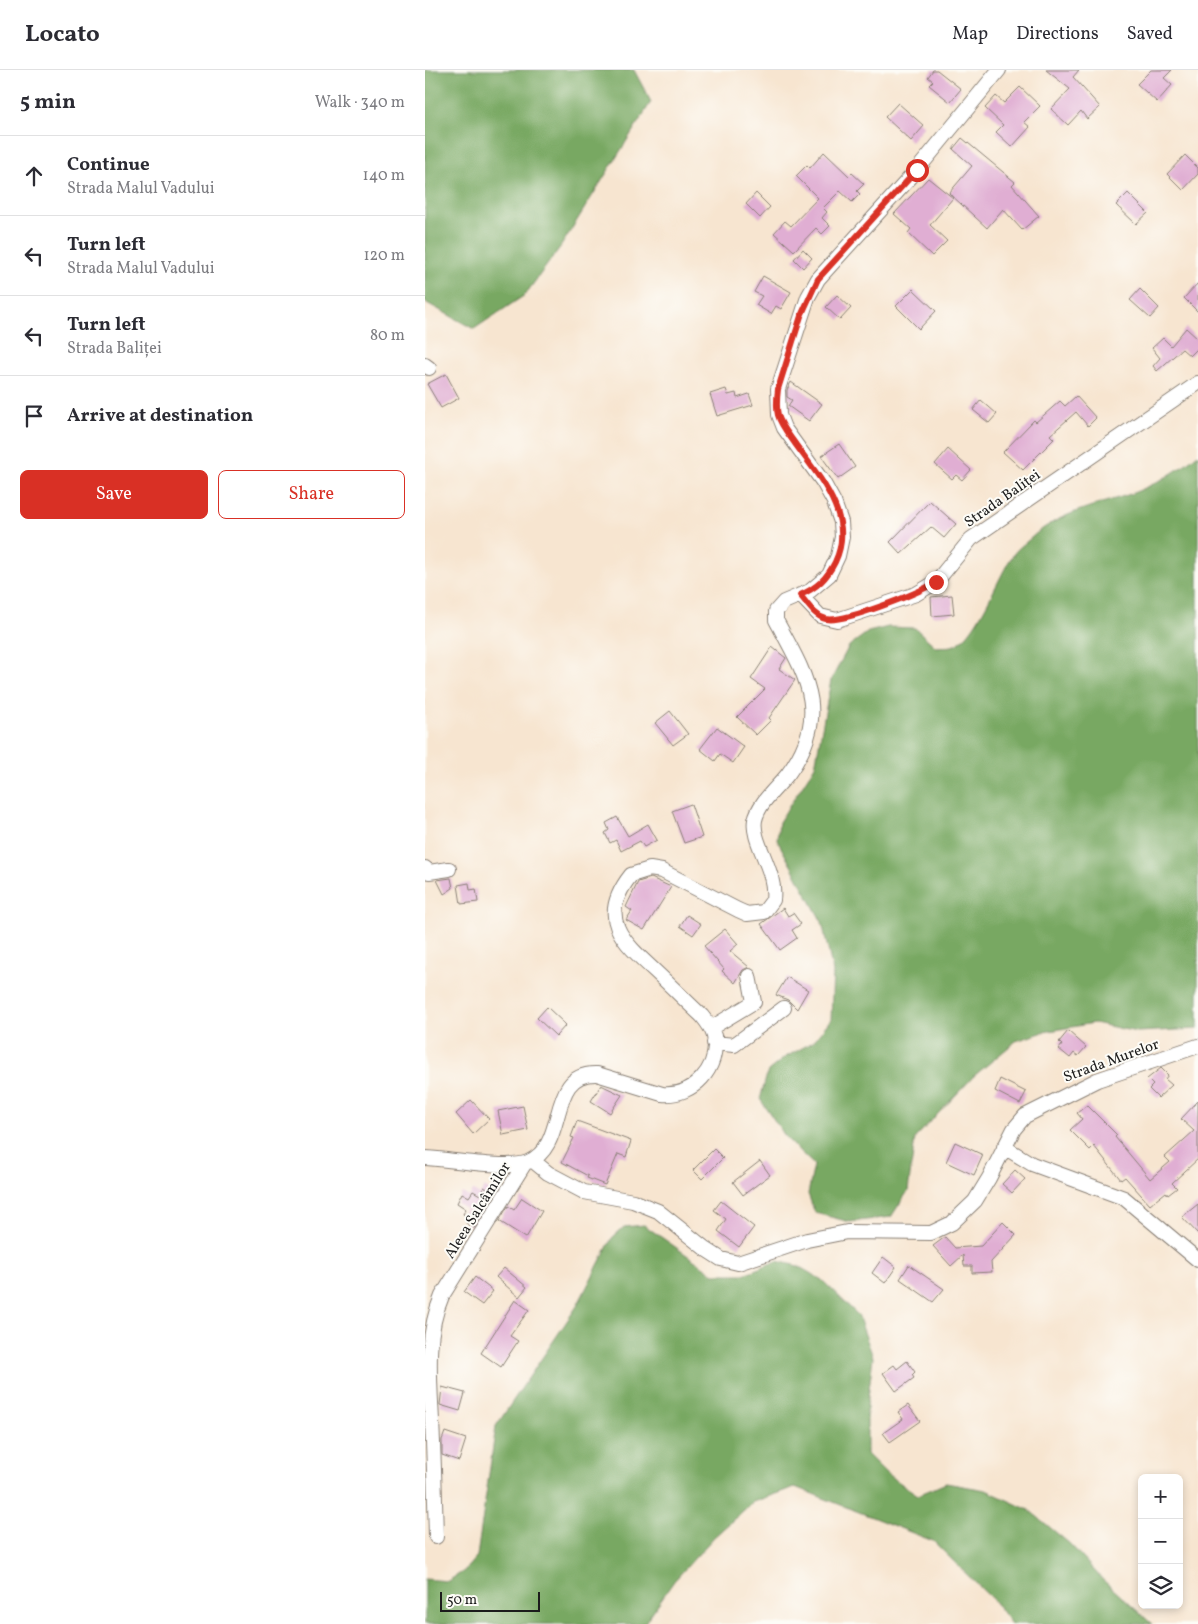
<!DOCTYPE html>
<meta charset="utf-8">
<style>
:root{--surface:#fff;--page:#f2f2f3;--text:#2b2b33;--muted:#7c7c81;--line:#e1e1e2;--accent:#d93025}
body{margin:0;font-family:Vollkorn,serif;background:var(--page);color:var(--text)}
.controls{position:absolute;right:15px;bottom:15px;display:grid;overflow:hidden;border-radius:8px;box-shadow:0 2px 8px #0003}
.controls button{width:45px;height:45px;display:grid;place-items:center;padding:0;border:0;border-bottom:1px solid var(--line);background:var(--surface);color:var(--text);font:25px sans-serif}
.scale{position:absolute;left:15px;bottom:12px;width:100px;box-sizing:border-box;padding-left:5px;border:2px solid #1c1c1c;border-top:0;font-size:14px;line-height:18px;white-space:nowrap;color:#1c1c1c;-webkit-text-stroke:4px #fdfcf7;paint-order:stroke}
.stop{position:absolute;width:15px;height:15px;margin:-11px;border:4px solid #d93025;border-radius:50%;background:#fff}
.stop.end{background:#d93025;border-color:#fff;box-shadow:0 1px 5px #0008}
.list{margin:0;padding:0;list-style:none}
h2{display:flex;justify-content:space-between;align-items:center;height:65px;margin:0;padding:0 20px;font-size:21px}
h2 small{font-size:16px;font-weight:400;color:var(--muted)}
.list li{display:grid;grid-template-columns:32px 1fr auto;gap:15px;align-items:center;box-sizing:border-box;height:80px;padding:0 20px;border-top:1px solid var(--line)}
.list b{display:block;font-size:19px;white-space:nowrap}
.list p{margin:0;font-size:16px;white-space:nowrap;color:var(--muted)}
.list em{font-size:16px;font-style:normal;color:var(--muted)}
.actions{display:flex;gap:10px;padding:15px 20px}
.actions a{flex:1;padding:11px 0;border:1px solid var(--accent);border-radius:8px;text-align:center;font-size:18px;color:var(--accent)}
.actions .main{background:var(--accent);color:#fff}
.icon{flex:none;width:28px;height:28px;fill:none;stroke:currentColor;stroke-width:2;stroke-linecap:round;stroke-linejoin:round}
.map{position:relative;flex:none;width:773px;height:1554px;overflow:hidden}
header{display:flex;align-items:center;gap:30px;box-sizing:border-box;height:70px;padding:0 25px;background:var(--surface);border-bottom:1px solid var(--line)}
header strong{font-size:24px}
nav{display:flex;gap:28px;margin-inline-start:auto;font-size:18px}
main{display:flex}
aside{flex:1;background:var(--surface)}
.map>svg:first-child{display:block}
.forest{fill:#78a862;stroke:#4a623f}
.building{fill:#e0aed3}
.lines{fill:none;stroke-linecap:round;stroke-linejoin:round}
.minor-casing{stroke:#8a8076;stroke-width:16}
.minor{stroke:#fff;stroke-width:14}
.route{stroke:#d93025;stroke-width:6}
.labels{text-anchor:middle;stroke-width:4;stroke-linejoin:round;paint-order:stroke}
.street-label{font-size:15px;fill:#1c1c1c;stroke:#fdfcf7}
</style>
<header>
<strong>Locato</strong>
<nav><a>Map</a><a>Directions</a><a>Saved</a></nav>
</header>
<main>
<aside>
<h2>5 min<small>Walk · 340 m</small></h2>
<ul class="list">
<li><svg class="icon" aria-label="ahead" viewBox="0 0 24 24"><path d="M12 20V5M6 11l6-6 6 6"/></svg><div><b>Continue</b><p>Strada Malul Vadului</p></div><em>140 m</em></li>
<li><svg class="icon" aria-label="left" viewBox="0 0 24 24"><path d="M17 20v-9H6M10 6l-5 5 5 5"/></svg><div><b>Turn left</b><p>Strada Malul Vadului</p></div><em>120 m</em></li>
<li><svg class="icon" aria-label="left" viewBox="0 0 24 24"><path d="M17 20v-9H6M10 6l-5 5 5 5"/></svg><div><b>Turn left</b><p>Strada Baliței</p></div><em>80 m</em></li>
<li><svg class="icon" aria-label="arrive" viewBox="0 0 24 24"><path d="M6 21V4h12l-3 4 3 4H6"/></svg><div><b>Arrive at destination</b></div></li>
</ul>
<div class="actions"><a class="main">Save</a><a>Share</a></div>
</aside>
<div class="map">
<svg width="773" height="1554" viewBox="0 0 773 1554">
<rect width="100%" height="100%" fill="#fdfcf7"/>
<filter id="ink" filterUnits="userSpaceOnUse"><feTurbulence type="fractalNoise" baseFrequency=".02" numOctaves="2"/><feDisplacementMap in="SourceGraphic" scale="10" xChannelSelector="R" yChannelSelector="G"/><feConvolveMatrix kernelMatrix="1 2 1 2 8 2 1 2 1" color-interpolation-filters="sRGB"/></filter>
<filter id="wash" filterUnits="userSpaceOnUse"><feTurbulence type="fractalNoise" baseFrequency=".0096" numOctaves="4" result="noise"/><feDisplacementMap in="SourceGraphic" scale="20" xChannelSelector="R" yChannelSelector="G"/><feGaussianBlur stdDeviation="1.12" result="paint"/><feColorMatrix in="noise" values="0 0 0 0 0 0 0 0 0 0 0 0 0 0 0 0 0 1.4 0 .05"/><feComposite in="paint" operator="in"/></filter>
<g filter="url(#wash)">
<rect width="100%" height="100%" fill="#f7e5d0"/>
<path class="forest" d="M0 0H209L226 32 136 176 100 225 49 259 0 232Z
M773 384V959L712 962 669 953 619 962 591 971 549 1006 490 1068 483 1121 466 1147 425 1152 390 1143 383 1124 389 1095 362 1069 335 1029 343 1001 359 988 388 972 406 949 408 902 397 852 352 770 354 752 390 696 406 610 424 576 443 562 463 557 490 558 511 577C516 576 522 577 527 576 551 570 573 506 588 485 592 478 601 473 607 467 635 442 674 435 708 423 732 414 754 400 773 384Z
M219 1155 289 1204H319L352 1191 373 1196 397 1210 433 1245 448 1287 442 1336V1384L462 1404 493 1425 521 1413 561 1420 604 1440 645 1474 678 1510 727 1554H586L569 1531 508 1471 370 1417 328 1432 289 1467 249 1511 219 1554H0V1509L23 1511 39 1501 52 1486 71 1356 152 1236 187 1168 199 1157Z"/>
<g id="blocks">
<path class="building" d="M508 0H512L536 19 525 32 504 15 508 11 503 7Z
M621 0H654L648 7 675 37 662 49 656 41 643 55 626 39 645 19Z
M726 0H747L739 8 747 15 732 32 712 14Z
M595 17 615 36 599 52 605 57 587 77 571 62 578 55 560 38 571 26 579 33Z
M473 33 499 56 486 71 460 47Z
M537 68 590 112 587 115 614 146 597 160 578 139 562 158 524 123 547 96 528 79Z
M399 82 424 106 427 103 439 114 432 121 435 124 427 132 415 121 398 138 402 142 397 148 405 156 397 164 391 158 369 181 349 163 360 151 366 156 393 128 371 106 382 95 385 98Z
M760 85 773 98V104L758 120 742 104Z
M503 108 528 128 505 155 522 171 507 186 483 163 486 159 469 144Z
M331 123 345 137 335 148 321 134Z
M703 123 723 143 711 154 691 135Z
M378 179 387 188 378 198 369 189Z
M338 206 366 222 356 239 351 236 346 244 331 235 337 226 329 222Z
M773 213V242L759 228Z
M488 219 511 241 494 259 471 236Z
M715 219 734 238 725 248 705 230Z
M412 225 426 238 415 250 401 237Z
M761 258 773 269V278L765 286 757 279 732 301 728 296 735 288 727 278 738 268 746 276Z
M21 304 34 328 16 338 2 314Z
M366 312 397 334 384 351 363 336 367 330 362 327V320Z
M301 319 303 325 311 323 312 328 324 324 328 335 292 346 285 324Z
M651 326 671 348 663 356 651 342 625 365 629 369 598 400 578 382 609 350 611 352 635 331 640 336Z
M556 330 572 344 564 353 548 340Z
M414 374 430 397 413 409 396 386Z
M523 379 546 400 537 410 531 405 527 409 510 394Z
M505 431 531 454 519 468 506 457 476 484 465 472Z
M527 525 529 544 507 546 506 527Z
M347 577 361 588 354 599 370 610 344 648 346 650 331 665 312 647 340 619 326 609Z
M245 641 263 664 248 675 230 653Z
M292 657 319 677 308 693 295 684 290 691 275 679Z
M266 734 277 767 259 773 247 741Z
M192 747 203 766 223 754 232 770 219 777 215 771 196 781 191 770 185 773 180 763 184 760 181 753Z
M26 808 28 818 19 824 12 810Z
M226 808 246 817 219 860 201 850 207 841 201 837 213 812Z
M44 813 45 820 51 819 53 832 36 834 33 815Z
M358 838 363 846 368 843 376 854 367 860 372 868 355 880 336 854Z
M262 845 276 854 268 865 255 856Z
M300 859 313 874 305 881 324 897 318 900 310 913 297 901 299 899 279 876Z
M362 907 383 920 372 939 363 930 351 925Z
M122 937 141 955 131 966 112 948Z
M643 961 661 977 653 986 649 983 645 988 634 979 637 975 634 972Z
M736 998 743 1005 740 1009 747 1015 733 1028 724 1019 728 1015 722 1009Z
M575 1009 601 1022 595 1034 570 1021Z
M176 1015 197 1025 185 1043 166 1031Z
M46 1030 64 1049 48 1064 31 1044Z
M773 1031V1089L747 1113 752 1118 743 1125 741 1122 725 1135 700 1107 696 1110 669 1076 665 1080 645 1060 657 1049 652 1043 662 1035 692 1065 690 1067 725 1109 745 1092 740 1087 769 1061 756 1049Z
M98 1036 103 1060 78 1065 73 1041Z
M152 1051 206 1071 201 1087 193 1084 180 1115 162 1108 163 1106 137 1092 149 1068 146 1067Z
M530 1072 558 1085 549 1105 521 1092Z
M289 1079 298 1088 277 1109 268 1100Z
M335 1091 345 1105 318 1125 308 1112Z
M590 1100 600 1109 587 1123 577 1114Z
M59 1117 71 1124 49 1158 41 1153 44 1147 38 1144 41 1139 32 1133 37 1123 44 1127 48 1121 55 1125Z
M97 1128 117 1141 101 1168 74 1151 83 1136 89 1140Z
M296 1131 329 1157 314 1177 293 1161 301 1149 289 1140Z
M773 1134V1164L757 1147Z
M578 1152 591 1165 566 1192 567 1202 547 1203V1196H539L538 1185 526 1196 508 1176 520 1167 530 1178 556 1176Z
M458 1187 471 1197 460 1213 447 1203Z
M484 1195 519 1219 508 1232 475 1209Z
M79 1198 102 1217 94 1227 71 1207Z
M50 1207 68 1221 57 1235 39 1222Z
M90 1230 104 1240 85 1266 93 1271 76 1297 56 1283Z
M482 1291 490 1302 487 1305 489 1308 471 1321 458 1303 469 1295 472 1299Z
M17 1317 40 1323 35 1341 15 1335Z
M483 1335 495 1351 465 1372 458 1363 478 1349 473 1342Z
M20 1362 41 1369 34 1391 17 1385V1370Z"/>
</g>
</g>
<g filter="url(#ink)">
<use href="#blocks" fill-opacity="0" stroke="#8a8076" stroke-width="1"/>
<g class="lines">
<g class="minor-casing">
<path id="minor" d="M0 295 4 298
M375 525 395 546 412 550 491 524 511 512 546 469 773 313
M0 798 4 802 24 799
M286 958 329 932 324 906
M289 973 309 975 359 938
M579 1077 607 1094 699 1128 773 1190
M0 1088C23 1089 84 1100 103 1092 145 1075 120 1002 172 1004L237 1024C268 1027 295 998 289 966 287 959 282 952 277 946 261 931 246 916 230 901 196 870 172 848 206 805L225 799 237 801 313 840 322 844 339 842 348 830C352 800 326 772 330 750 334 732 352 718 363 704 407 644 381 606 351 550V541L359 532 385 521 404 505 413 486 417 467 416 452 409 432 398 412 359 358 354 345 353 319 383 227 393 209 492 100 574 0
M107 1090 123 1103 159 1122 208 1131 233 1141 282 1180 296 1189 313 1193 382 1170 422 1162 506 1163 527 1153 550 1131 564 1108 589 1059 600 1046 672 1010 773 976
M11 1467C10 1428 9 1390 7 1351 5 1309 0 1265 17 1226L100 1093"/>
</g>
<use href="#minor" class="minor"/>
</g>
</g>
<g class="lines" filter="url(#ink)">
<path class="route" d="M492 100 393 209 376 246 353 319C352 327 351 337 353 345 356 356 365 366 371 375 395 408 431 449 410 492 402 508 392 518 375 525 382 533 389 546 401 549 419 553 494 523 511 512"/>
</g>
<g class="labels">
<g class="street-label">
<text transform="translate(577 428) rotate(-35)" y="5">Strada Baliței</text>
<text transform="translate(686 990) rotate(-20)" y="5">Strada Murelor</text>
<text transform="translate(52 1140) rotate(-58)" y="5">Aleea Salcâmilor</text>
</g>
</g>
</svg>
<div class="controls">
<button>+</button>
<button>−</button>
<button><svg class="icon" aria-label="layers" viewBox="0 0 24 24"><path d="M12 4l9 5-9 5-9-5zM3 14l9 5 9-5"/></svg></button>
</div>
<div class="scale">50 m</div>
<div class="stop" style="left:492px;top:100px"></div>
<div class="stop end" style="left:511px;top:512px"></div>
</div>
</main>
